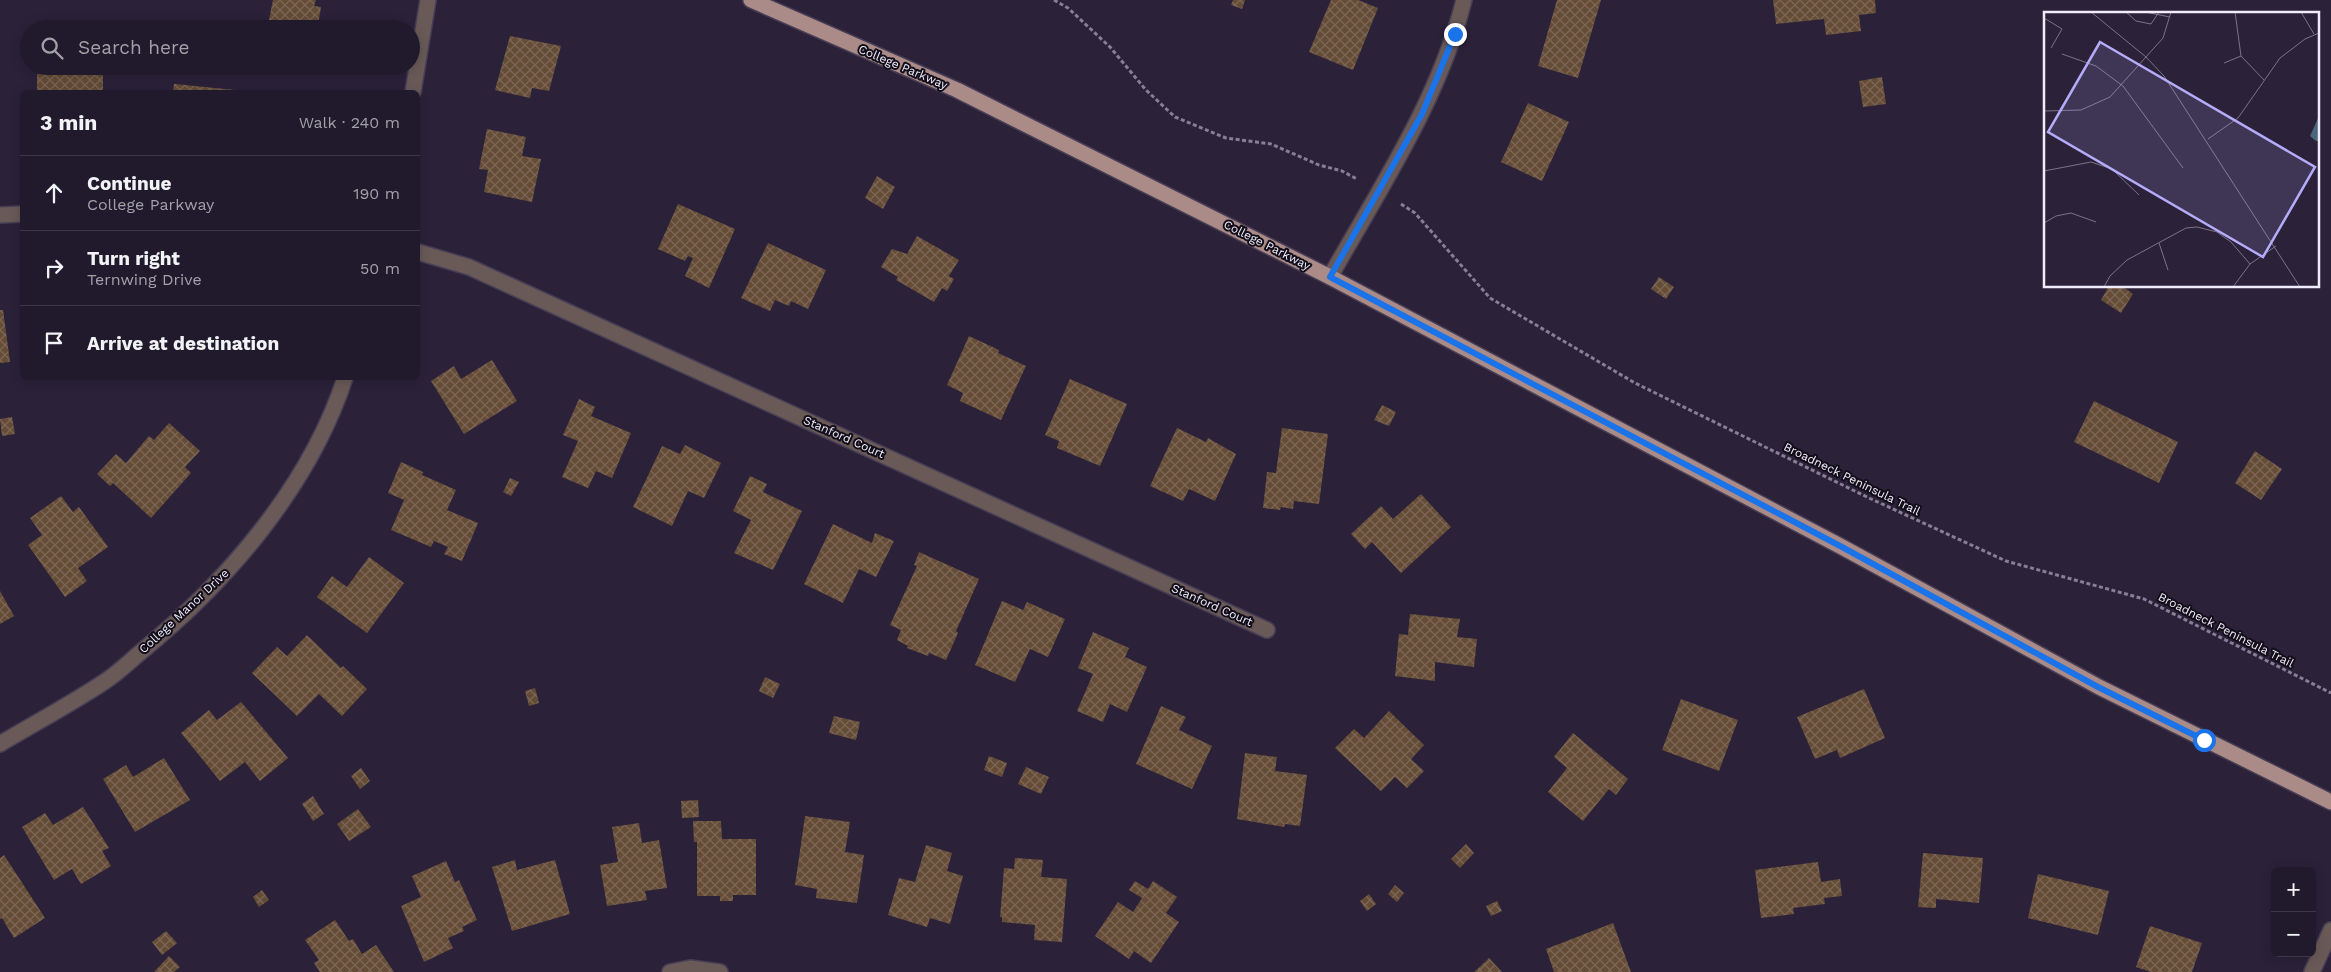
<!DOCTYPE html>
<meta charset="utf-8">
<style>
:root{--surface:#201a2c;--page:#2d2738;--text:#f1f3f6;--muted:#a2a1a9;--line:#3d3848}
body{margin:0;font-family:"Work Sans",sans-serif;background:var(--page);color:var(--text)}
.controls{position:absolute;right:15px;bottom:15px;display:grid;overflow:hidden;border-radius:8px;box-shadow:0 2px 12px #0003}
.controls button{width:45px;height:45px;display:grid;place-items:center;padding:0;border:0;border-bottom:1px solid var(--line);background:var(--surface);color:var(--text);font:25px sans-serif}
.stop{position:absolute;width:15px;height:15px;margin:-11px;border:4px solid #1a73e8;border-radius:50%;background:#fff}
.stop.end{background:#1a73e8;border-color:#fff;box-shadow:0 1px 5px #0008}
.list{margin:0;padding:0;list-style:none}
h2{display:flex;justify-content:space-between;align-items:center;height:65px;margin:0;padding:0 20px;font-size:21px}
h2 small{font-size:16px;font-weight:400;color:var(--muted)}
.list li{display:grid;grid-template-columns:32px 1fr auto;gap:15px;align-items:center;box-sizing:border-box;height:75px;padding:0 20px;border-top:1px solid var(--line)}
.list b{display:block;font-size:19px;white-space:nowrap}
.list p{margin:0;font-size:16px;white-space:nowrap;color:var(--muted)}
.list em{font-size:16px;font-style:normal;color:var(--muted)}
.icon{flex:none;width:28px;height:28px;fill:none;stroke:currentColor;stroke-width:2;stroke-linecap:round;stroke-linejoin:round}
.map{position:relative;flex:none;width:2331px;height:972px;overflow:hidden}
.search{position:absolute;background:var(--surface);box-shadow:0 2px 12px #0003;left:20px;top:20px;width:400px;height:55px;display:flex;align-items:center;gap:12px;box-sizing:border-box;padding:0 18px;border-radius:28px;color:var(--muted);font-size:19px}
.panel{position:absolute;background:var(--surface);box-shadow:0 2px 12px #0003;left:20px;top:90px;width:400px;height:290px;border-radius:8px}
.map>svg:first-child{display:block}
.building{fill:url(#building-cross-hatch)}
.lines{fill:none;stroke-linecap:round;stroke-linejoin:round}
.minor-casing{stroke:#473e55;stroke-width:18}
.major-casing{stroke:#473e55;stroke-width:18}
.path{stroke:#877f94;stroke-width:3;stroke-dasharray:4 2.5;stroke-linecap:butt}
.minor{stroke:#695a58;stroke-width:15}
.major{stroke:#ab8b88;stroke-width:15}
.route{stroke:#1a73e8;stroke-width:6}
.labels{text-anchor:middle;stroke-width:4;stroke-linejoin:round;paint-order:stroke}
.street-label{font-size:12px;fill:#f1ecfc;stroke:#120e19}
.inset-road{fill:none;stroke:#7a7388;stroke-width:1}
.view{fill:#b5acf9;fill-opacity:0.15;stroke:#b5acf9;stroke-width:2.5}
.inset-edge{fill:none;stroke:#f1ecfc;stroke-width:2.5}
</style>
<div class="map">
<svg width="2331" height="972" viewBox="0 0 2331 972">
<defs>
<pattern id="building-cross-hatch" width="8" height="8" patternUnits="userSpaceOnUse" patternTransform="scale(1.25)"><rect width="8" height="8" fill="#654c37"/><path d="M0 0l8 8M0 8l8-8" fill="none" stroke="#7c6655"/></pattern>
</defs>
<rect width="100%" height="100%" fill="#2b223a"/>
<path class="building" d="M273 0H316L314 6 321 7 318 25 330 27 329 29H267Z
M1233 0H1245L1242 9 1231 5Z
M1331 0H1358L1378 8 1353 70 1309 52Z
M1557 0H1601L1578 78 1538 66Z
M1773 0H1875L1876 13 1859 15 1861 31 1826 35 1824 19 1776 24Z
M510 36 561 46 549 91 532 88 530 98 495 90Z
M40 66H86V71H103V92H37V74H41Z
M1882 77 1886 104 1863 107 1859 81Z
M174 84H175L235 90V92H173Z
M1528 103 1569 122 1542 181 1501 162Z
M487 129 526 137 522 156 541 159 532 202 484 192 488 170 479 169Z
M877 176 895 187 883 209 865 198Z
M678 204 735 229 709 288 685 276 693 258 688 256 685 261 658 249Z
M917 236 959 260 949 276 954 279 947 291 942 288 934 302 896 280 898 277 881 267 892 249 907 254Z
M768 243 826 270 808 309 791 301 789 306 775 300 770 311 741 298Z
M1659 277 1674 287 1666 299 1651 289Z
M2109 286H2122L2133 294 2121 313 2101 300Z
M0 310H3L10 362 0 363Z
M969 336 999 350 998 353 1026 366 1001 420 960 401 963 393 947 385Z
M492 360 517 401 464 434 431 381 454 366 461 379Z
M1070 379 1127 404 1100 466 1057 448 1059 441 1045 435Z
M579 399 595 407 591 416 631 433 612 478 596 471 588 488 562 477 578 441 563 435Z
M2094 401 2178 442 2159 483 2074 442Z
M1382 405 1396 412 1389 426 1374 420Z
M12 417 15 434 2 436 0 419Z
M169 423 200 451 185 467 191 473 151 518 113 483 110 486 97 474 116 454 126 463 149 436 154 440Z
M1177 428 1206 442 1208 438 1236 454 1215 501 1189 489 1183 501 1150 486Z
M1282 428 1328 434 1319 504 1294 501 1293 509 1281 507 1280 510 1263 508 1267 472 1276 473Z
M685 445 721 463 704 498 688 491 672 526 633 507 662 446 680 454Z
M2255 451 2282 469 2261 500 2235 483Z
M401 462 423 472 422 475 456 490 447 510 478 523 462 561 444 554 448 547 434 541 431 547 391 530 404 500 388 493Z
M750 476 767 484 763 492 802 511 773 570 734 553 751 520 733 511Z
M510 478 519 482 511 496 503 492Z
M1421 494 1451 527 1401 573 1372 542 1365 549 1351 534 1381 506 1393 519Z
M61 496 73 512 79 507 108 547 78 568 87 581 65 597 28 545 42 535 30 518Z
M833 524 872 543 875 533 894 541 876 577 859 569 843 603 804 584Z
M919 552 979 579 956 631 958 633 946 660 929 653 928 656 907 648 908 646 897 640 901 630 890 625 917 566 914 565Z
M369 557 404 583 367 633 317 597 332 576 347 587Z
M0 591 14 616 0 624Z
M1002 601 1023 610 1027 602 1065 619 1048 657 1030 649 1015 682 975 665Z
M1410 614 1460 619 1457 637 1477 639 1474 667 1435 662V681L1395 676 1399 634 1408 635Z
M1093 632 1129 648 1125 657 1147 667 1127 712 1110 704 1103 722 1077 711 1093 674 1078 668Z
M307 635 341 668 343 666 367 689 342 716 319 694 297 716 252 673 277 647 287 656Z
M765 677 780 684 773 698 759 691Z
M535 688 539 703 529 706 525 691Z
M1864 689 1885 738 1840 758 1837 750 1815 759 1797 717Z
M1681 699 1738 720 1719 771 1662 750Z
M241 702 288 758 260 781 245 762 220 781 181 733 209 710 217 720Z
M1161 706 1186 717 1179 730 1212 746 1192 789 1136 764Z
M1389 711 1424 745 1411 759 1424 771 1407 788 1395 777 1381 791 1335 748 1354 729 1364 738Z
M834 716 860 722 856 740 829 733Z
M1573 733 1628 779 1616 795 1609 789 1583 821 1548 792 1567 768 1554 757Z
M1245 753 1277 757 1275 771 1307 775 1300 826 1285 824 1284 827 1237 819Z
M989 756 1007 763 1002 777 984 770Z
M164 758 190 800 135 832 103 779 126 765 133 777Z
M1026 767 1049 777 1041 794 1018 784Z
M361 768 370 781 360 789 351 776Z
M313 796 324 814 313 821 302 804Z
M698 800 699 817 682 818 681 801Z
M83 807 109 848 102 851 111 866 81 884 72 869 54 880 22 827 45 813 53 825Z
M358 809 371 827 349 841 337 824Z
M805 816 850 822 845 852 864 855 857 903 816 898 817 889 795 885Z
M693 821H721L722 839H756V895H733V901H720V896H697V842H694Z
M639 823 642 843 659 840 667 888 645 891 647 900 607 906 600 865 618 862 612 827Z
M1466 844 1474 853 1460 868 1451 859Z
M926 845 952 853 947 871 963 876 950 924 930 918 927 927 888 915 899 878 915 882Z
M1923 853 1983 858 1979 903 1936 899V908L1918 907Z
M4 855 45 918 14 938 2 918 0 919V858Z
M1015 858 1043 860 1041 877 1067 879 1062 942 1034 940 1035 925 1002 922V917H1000L1004 868 1014 869Z
M515 860 517 870 555 860 570 914 512 931 492 867Z
M446 861 455 882 459 880 477 920 462 927 464 931 448 938 453 948 424 962 401 906 421 897 412 876Z
M1818 862 1821 882 1840 879 1842 896 1824 898 1825 904 1793 908 1794 914 1761 918 1755 870Z
M2038 874 2109 891 2098 935 2028 918Z
M1135 881 1148 889 1153 881 1177 897 1166 913 1179 922 1151 963 1134 951 1129 959 1095 936 1118 902 1133 912 1142 898 1129 890Z
M1395 885 1404 893 1397 902 1388 894Z
M262 890 269 900 259 907 253 897Z
M1369 894 1376 904 1367 911 1360 901Z
M1497 901 1502 911 1491 916 1486 906Z
M335 920 349 941 353 939 362 954 376 945 394 972H320L314 963 319 960 305 940Z
M1613 923 1631 972H1554L1546 949Z
M2150 926 2202 943 2192 972H2151L2136 967Z
M166 931 177 943 162 955 152 942Z
M169 956 180 967 174 972H154Z
M1489 958 1502 972H1474L1487 960Z"/>
<g class="lines">
<g class="minor-casing">
<path id="minor" d="M413 92 428 0
M0 215 22 214
M418 252 469 267 1267 630
M1330 277C1380 188 1439 100 1464 0
M0 744C35 723 71 704 104 682 118 673 130 661 142 651 228 581 310 485 345 378
M670 972 690 968 720 972
M2312 972 2331 930"/>
</g>
<g class="major-casing">
<path id="major" d="M751 0 957 90 1330 277 1842 547 2099 687 2331 802"/>
</g>
<path class="path" d="M1054 0 1068 8 1110 47 1146 90 1175 117 1226 138 1271 144 1319 165 1342 171 1357 179
M1401 204 1415 213 1490 298 1635 383 1869 498 2006 561 2144 599 2331 693"/>
<use href="#minor" class="minor"/>
<use href="#major" class="major"/>
</g>
<g class="lines">
<path class="route" d="M1455 34 1422 114 1330 277 1842 547 2098 687 2204 740"/>
</g>
<g class="labels">
<g class="street-label">
<text transform="translate(903 67) rotate(23)" y="4">College Parkway</text>
<text transform="translate(1267 245) rotate(27)" y="4">College Parkway</text>
<text transform="translate(844 437) rotate(24)" y="4">Stanford Court</text>
<text transform="translate(1852 479) rotate(26)" y="4">Broadneck Peninsula Trail</text>
<text transform="translate(1212 605) rotate(24)" y="4">Stanford Court</text>
<text transform="translate(184 611) rotate(-43)" y="4">College Manor Drive</text>
<text transform="translate(2226 630) rotate(27)" y="4">Broadneck Peninsula Trail</text>
</g>
</g>
<g transform="translate(2044 12)">
<rect width="275" height="275" fill="#2b223a"/>
<path d="M275 104V129H272L266 124Z" fill="#4b657a"/>
<path class="inset-road" d="M47 0 102 45 120 64 256 275M82 0 92 9 107 12 115 0M101 0 126 5M191 0 197 44 220 68M257 0 270 22M0 6 18 17 7 36M18 42 52 54 79 74 139 156M180 51 197 44M0 99 37 98 66 85 119 26 127 0M164 127 194 106 236 46 261 27 275 21M0 159 47 150 68 157 95 183M0 211 12 204 27 201 52 210M115 231 124 258M60 275 66 264 83 248 142 216 153 215 173 220 187 230 206 252M189 275 206 252 232 234"/>
<path class="view" d="M56 30 271 155 219 245 4 120Z"/>
<rect width="275" height="275" class="inset-edge"/>
</g>
</svg>
<div class="controls">
<button>+</button>
<button>−</button>
</div>
<div class="stop" style="left:2204px;top:740px"></div>
<div class="stop end" style="left:1455px;top:34px"></div>
<div class="search"><svg class="icon" aria-label="search" viewBox="0 0 24 24"><circle cx="10" cy="10" r="6"/><path d="M15 15l6 6"/></svg>Search here</div>
<section class="panel">
<h2>3 min<small>Walk · 240 m</small></h2>
<ul class="list">
<li><svg class="icon" aria-label="ahead" viewBox="0 0 24 24"><path d="M12 20V5M6 11l6-6 6 6"/></svg><div><b>Continue</b><p>College Parkway</p></div><em>190 m</em></li>
<li><svg class="icon" aria-label="right" viewBox="0 0 24 24"><path d="M7 20v-9h11M14 6l5 5-5 5"/></svg><div><b>Turn right</b><p>Ternwing Drive</p></div><em>50 m</em></li>
<li><svg class="icon" aria-label="arrive" viewBox="0 0 24 24"><path d="M6 21V4h12l-3 4 3 4H6"/></svg><div><b>Arrive at destination</b></div></li>
</ul>
</section>
</div>
